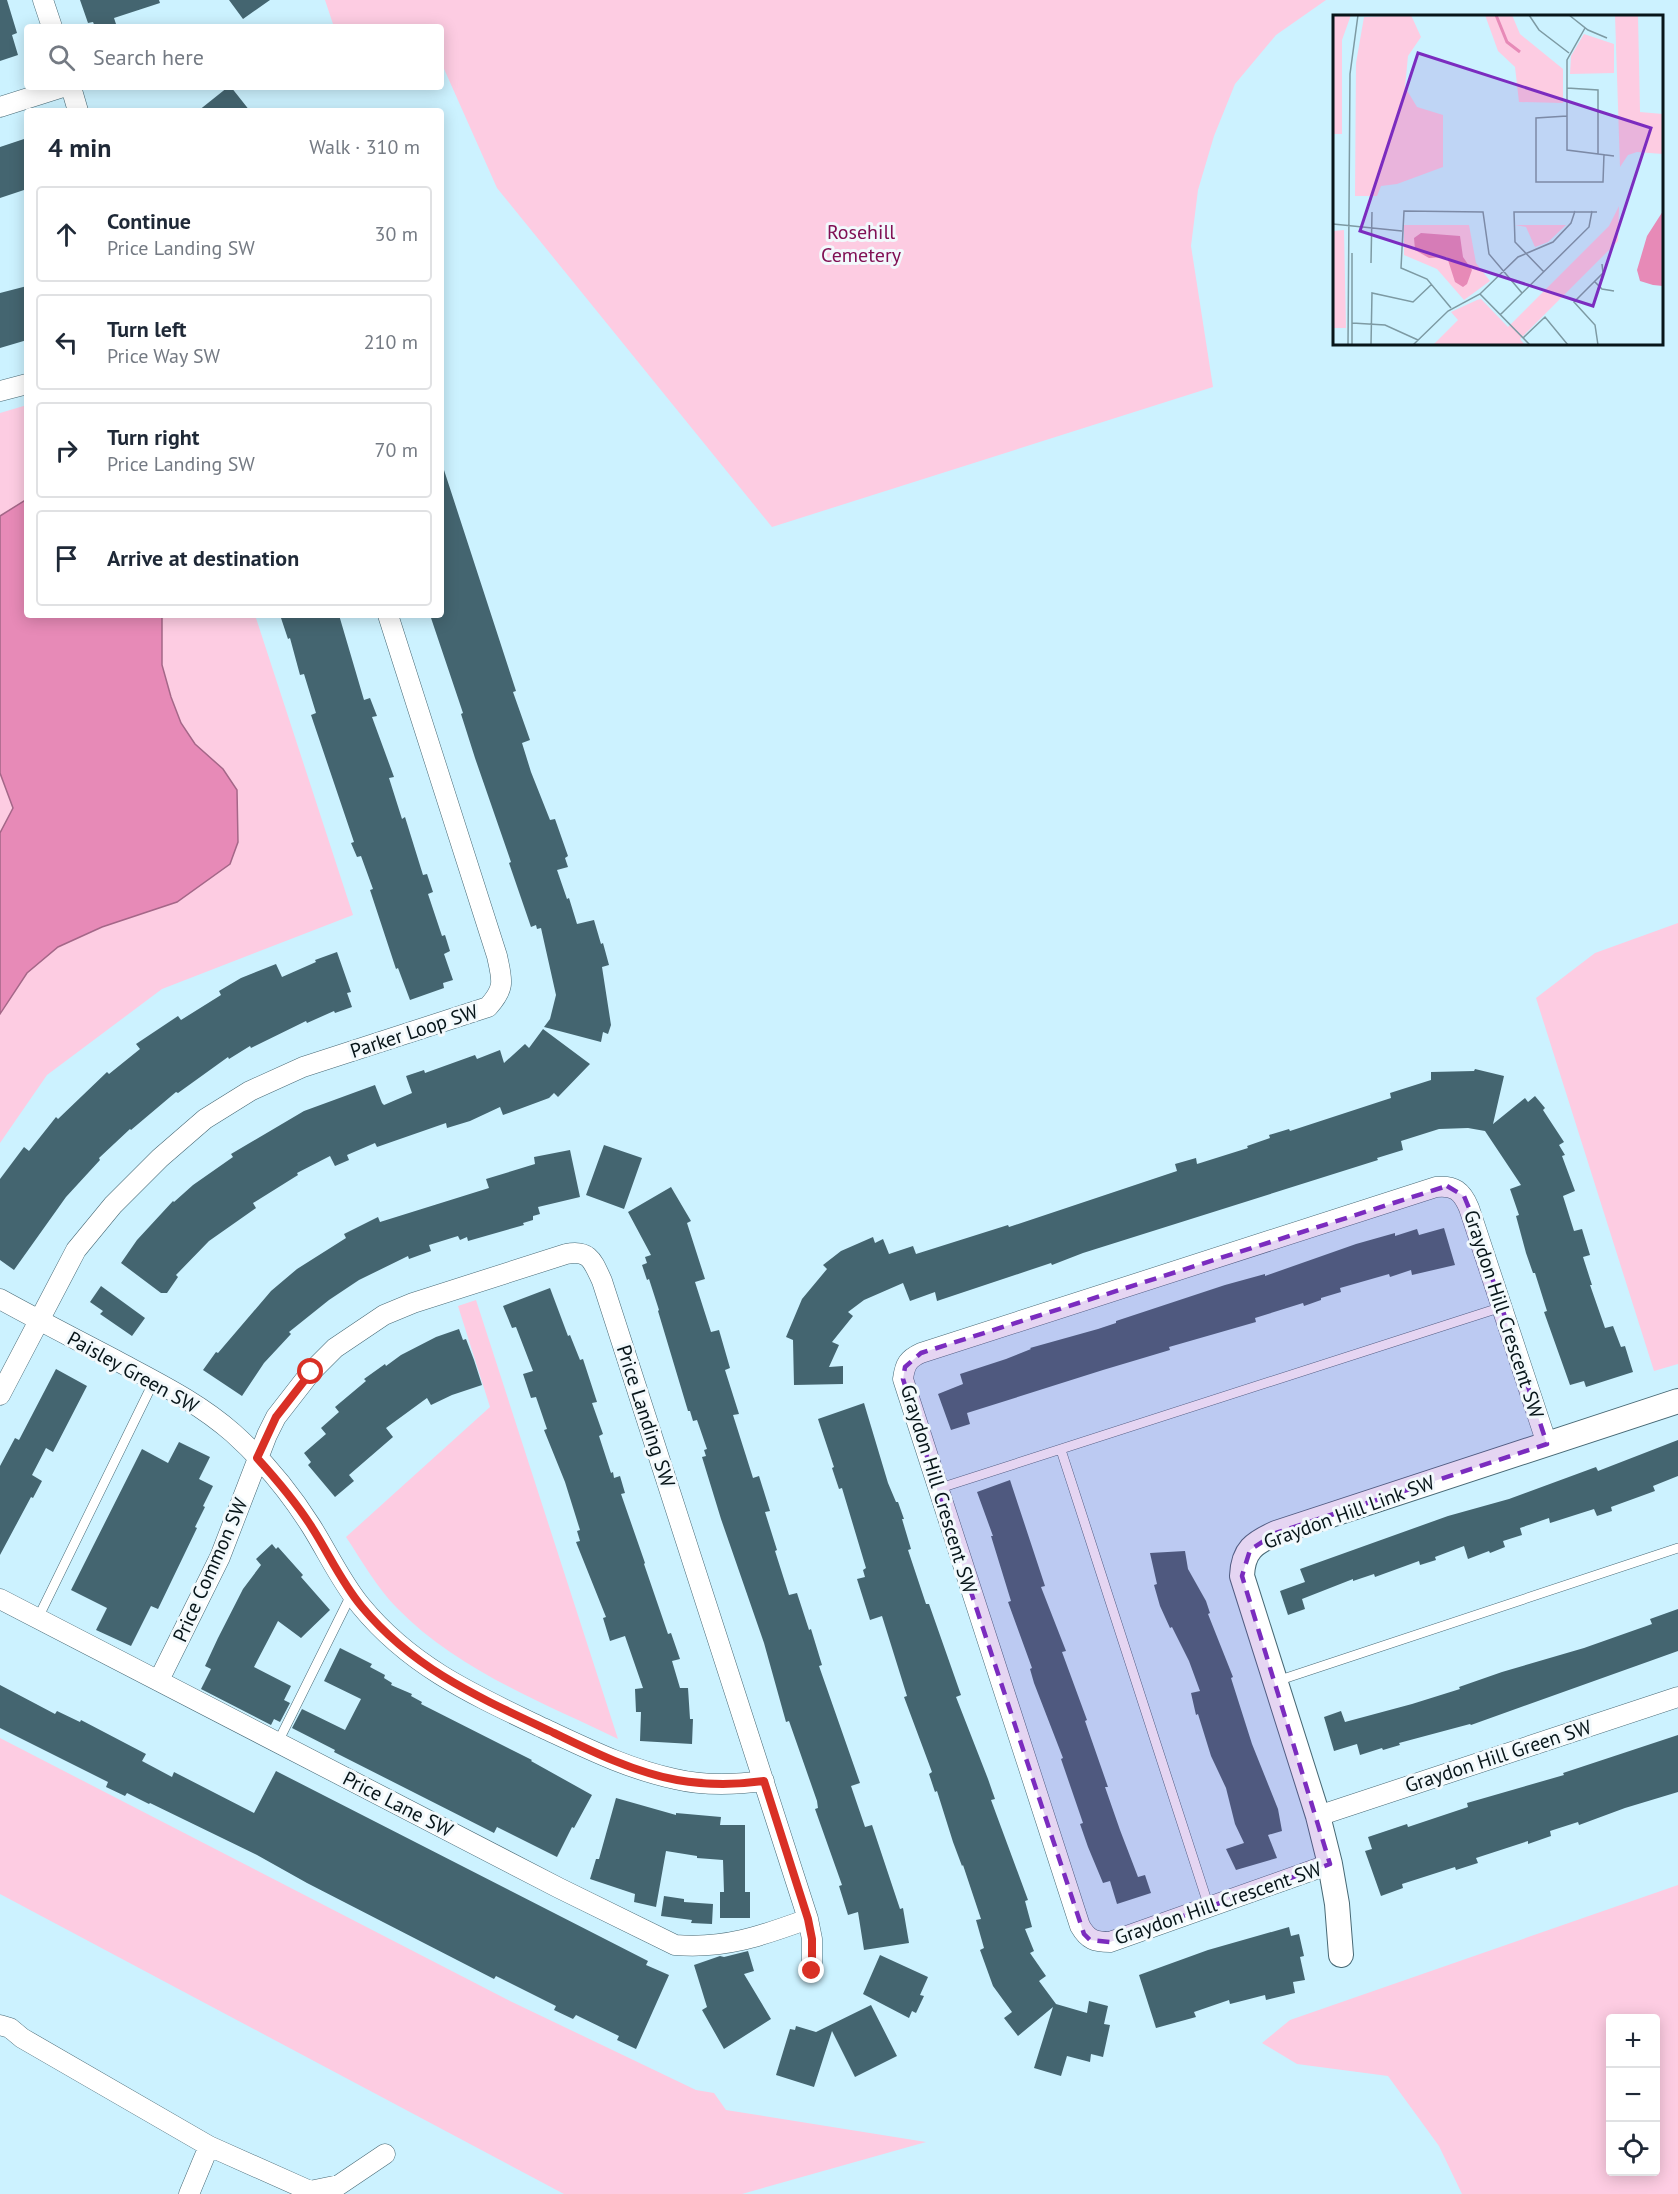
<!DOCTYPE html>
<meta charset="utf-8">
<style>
:root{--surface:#fff;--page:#f2f2f3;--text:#1f2937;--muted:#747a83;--line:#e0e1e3}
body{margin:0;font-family:"PT Sans",sans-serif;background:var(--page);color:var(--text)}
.controls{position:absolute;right:18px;bottom:18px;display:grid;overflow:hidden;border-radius:6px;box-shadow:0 3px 15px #0003}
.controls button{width:54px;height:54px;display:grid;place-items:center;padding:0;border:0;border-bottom:2px solid var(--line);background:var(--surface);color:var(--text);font:30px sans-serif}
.stop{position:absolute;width:18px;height:18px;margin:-14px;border:4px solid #d93025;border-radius:50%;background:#fff}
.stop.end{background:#d93025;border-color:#fff;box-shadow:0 2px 6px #0008}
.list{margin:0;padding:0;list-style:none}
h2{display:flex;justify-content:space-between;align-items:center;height:78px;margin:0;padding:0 24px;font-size:26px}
h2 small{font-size:20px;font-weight:400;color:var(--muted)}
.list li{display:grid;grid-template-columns:39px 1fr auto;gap:18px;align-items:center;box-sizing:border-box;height:96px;margin:0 12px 12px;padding:0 12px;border:2px solid var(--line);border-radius:6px}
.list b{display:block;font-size:22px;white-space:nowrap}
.list p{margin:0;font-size:20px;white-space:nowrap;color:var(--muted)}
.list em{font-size:20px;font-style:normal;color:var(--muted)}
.icon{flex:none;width:33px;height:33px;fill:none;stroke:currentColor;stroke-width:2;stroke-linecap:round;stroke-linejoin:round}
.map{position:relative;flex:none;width:1678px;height:2194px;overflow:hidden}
.search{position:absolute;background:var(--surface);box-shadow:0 3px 15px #0003;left:24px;top:24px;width:420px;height:66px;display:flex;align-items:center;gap:15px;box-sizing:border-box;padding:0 21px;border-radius:6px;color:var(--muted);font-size:22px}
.panel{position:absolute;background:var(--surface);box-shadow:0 3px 15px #0003;left:24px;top:108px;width:420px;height:510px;border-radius:6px}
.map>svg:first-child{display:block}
.green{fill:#fdcce2;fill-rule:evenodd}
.water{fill:#e78ab7;stroke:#a46788;stroke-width:1.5}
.building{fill:#446570}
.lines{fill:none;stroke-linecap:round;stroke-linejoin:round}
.service-casing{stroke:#476874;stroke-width:10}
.minor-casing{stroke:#476874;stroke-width:21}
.tertiary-casing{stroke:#476874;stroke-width:26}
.service{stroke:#fff;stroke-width:9}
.minor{stroke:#fff;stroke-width:20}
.tertiary{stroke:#fff;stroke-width:24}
.route{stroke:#d93025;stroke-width:8}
.marked{fill:#7b2cbf;fill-opacity:0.2;stroke:#7b2cbf;stroke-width:4.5;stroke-dasharray:12 8;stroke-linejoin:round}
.labels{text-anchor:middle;stroke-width:6;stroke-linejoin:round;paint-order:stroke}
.park-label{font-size:20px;fill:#801054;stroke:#f2f9fc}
.street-label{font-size:20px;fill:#071519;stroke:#f2f9fc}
.inset-river{fill:none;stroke:#e78ab7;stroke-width:3}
.inset-road{fill:none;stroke:#7d9aa3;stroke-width:1.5}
.view{fill:#7b2cbf;fill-opacity:0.15;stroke:#7b2cbf;stroke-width:3}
.inset-edge{fill:none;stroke:#071519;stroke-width:3}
</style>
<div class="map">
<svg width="1678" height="2194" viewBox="0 0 1678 2194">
<rect width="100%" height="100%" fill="#ccf2ff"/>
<path class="green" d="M325 0H1326L1276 35 1235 84 1214 136 1198 190 1191 246 1213 387 772 527 497 188 441 62V27H334Z
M27 405V615H255L353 915 162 989 47 1075 0 1143V413Z
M1678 923V1364L1654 1371 1536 998 1595 953Z
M476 1300 618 1739C542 1702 457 1670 397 1608 377 1588 362 1561 346 1537L490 1407 458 1306Z
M0 1738 510 2001 696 2090 714 2093 726 2110 926 2142 742 2194H564L0 1894Z
M1678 1885V2194H1462L1439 2146 1388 2076 1297 2064 1262 2043 1290 2020ZM1656 2018V2172H1610V2018Z"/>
<path class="water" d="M27 499V615H162V665L171 697 181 723 195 744 223 769 237 790 238 842 230 864 177 902 102 927 58 947 27 973 0 1014V833L13 808 0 773V516Z"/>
<path class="building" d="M0 0H7L17 33 12 35 18 55 0 61Z
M80 0H159L160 3 114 18 117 27H95L93 22 88 23Z
M229 0H270L243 19Z
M228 87H231L250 111H198Z
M27 138V189L0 198V147Z
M27 286V340L0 348V293Z
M441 470H444L516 691 513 692 530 740 522 743 531 772 550 820 555 819 568 856 565 858 568 867 557 870 567 899 569 898 577 924 594 920 601 944 603 943 609 965 602 967 611 1025 608 1034 603 1032 601 1042 544 1027 550 1019 556 995 541 928 537 929 536 925 531 927 509 863 511 862 475 758 461 714 463 713 430 615H441Z
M280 615H339L364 700 370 698 377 716 372 717 394 777 389 778 402 819 405 817 423 875 427 874 433 892 428 894 442 936 445 935 450 951 444 954 453 980 443 983 444 988 410 1000 398 968 396 969 370 890 373 889 361 856 357 857 351 843 354 842 311 715 316 713 304 674 300 675 290 638 288 639Z
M337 952 351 992 347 993 352 1007 335 1013 334 1011 307 1023 306 1021 251 1048 250 1046 229 1059 228 1057 178 1093 176 1092 131 1130 130 1129 99 1158 100 1160 66 1197 14 1270 0 1260V1179L24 1147 29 1151 56 1117 58 1119 107 1072 109 1074 140 1049 136 1044 178 1016 181 1020 221 995 219 991 241 978 276 964 282 977 316 962 315 960Z
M543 1029 590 1064 558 1097 554 1093 549 1098 503 1115 500 1107 470 1121 447 1128 446 1123 377 1147 375 1143 347 1155 349 1160 335 1166 330 1156 297 1173 298 1175 253 1203 256 1208 209 1241 176 1275 178 1277 167 1293H161L121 1263 137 1240 173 1201 174 1202 193 1185 233 1157 231 1154 304 1111 375 1085 382 1103 384 1105 412 1093 406 1076 424 1070 425 1073 475 1055 477 1059 500 1050 504 1063 525 1044 529 1048Z
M1475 1069 1504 1076 1493 1124 1525 1098 1528 1102 1535 1096 1545 1108 1543 1110 1564 1142 1559 1145 1565 1155 1562 1156 1575 1191 1563 1196 1574 1231 1582 1229 1590 1255 1583 1257 1592 1285H1590L1605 1328 1613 1326 1621 1347 1625 1346 1633 1372 1586 1387 1584 1381 1570 1385 1544 1312 1547 1311 1535 1273H1533L1526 1253 1516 1216 1519 1215 1510 1189 1521 1185 1485 1131 1468 1128 1439 1129 1401 1141 1403 1150 1377 1158 1378 1160 1083 1253 1052 1265 1051 1263 937 1301 935 1292 910 1301 903 1283 864 1300 848 1312 853 1316 832 1342 839 1345 829 1367 843 1366V1384L794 1385 793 1340 786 1337 802 1299 827 1269 823 1265 841 1251 873 1237 875 1243 883 1239 889 1254 913 1246 916 1254 1008 1225 1009 1227 1177 1171 1175 1164 1196 1158 1197 1164 1248 1148 1247 1146 1270 1138 1269 1135 1289 1129 1290 1131 1391 1098 1390 1093 1431 1080V1072L1474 1071Z
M604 1145 642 1158 624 1209 586 1195Z
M570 1150 580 1197 538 1207 540 1214 533 1216V1220L523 1223 524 1225 468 1241 467 1237 460 1240 458 1236 429 1245 431 1251 409 1259 408 1256 359 1280 329 1300 289 1332 291 1334 264 1363 242 1396 203 1370 216 1352 218 1353 271 1291 297 1269 346 1238 344 1234 378 1217 380 1222 489 1188 486 1179 535 1164 534 1157Z
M671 1187 691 1221 687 1223 705 1279 695 1282 711 1332 719 1330 730 1368 725 1370 739 1414 733 1415 753 1478 759 1476 770 1511 765 1512 777 1550 775 1551 789 1595 797 1593 809 1630 811 1629 822 1665 819 1666 860 1783 851 1786 865 1827 872 1825 900 1909 903 1908 909 1943 864 1950 858 1912 848 1915 839 1886 842 1885 815 1809 818 1808 817 1801 789 1721 786 1722 764 1643 721 1519 702 1457 706 1456 704 1450 707 1449 697 1420 693 1421 690 1411H688L658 1311 659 1310 649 1279 647 1280 642 1265 647 1263 645 1257 651 1255 628 1212Z
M1444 1228 1455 1265 1412 1275 1411 1270 1390 1277 1389 1274 1340 1288 1341 1292 1321 1298V1300L1304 1306 1303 1303 1255 1318 1256 1322 1169 1347 1170 1350 1103 1370 967 1413 970 1424 951 1430 938 1394 963 1384 960 1374 1006 1359 1031 1349 1030 1348 1098 1329 1116 1323V1321L1225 1285 1265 1274V1276L1356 1244 1395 1233V1236L1417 1229 1419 1235Z
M101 1286 145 1318 132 1336 100 1314 103 1311 90 1302Z
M550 1288 568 1336 570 1335 580 1360 583 1359 597 1402 592 1403 603 1434 599 1436 611 1473 613 1472 614 1478 620 1476 625 1493 621 1494 645 1563 644 1564 668 1634 671 1633 680 1659 672 1661 680 1688H688L690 1719H693L692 1744 640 1741 641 1712H636L635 1689 643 1688 625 1636 610 1641 603 1618 606 1617 576 1542 580 1541 577 1531 580 1530 565 1482 544 1430 547 1429 536 1397 531 1398 523 1374 533 1371 516 1327 512 1328 503 1306Z
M459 1329 463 1340 466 1339 474 1360 482 1385 452 1395 431 1405 427 1398 386 1428 393 1437 349 1475 354 1481 335 1497 308 1465 311 1462 304 1453 326 1434 321 1428 339 1412 335 1407 366 1381 364 1379 385 1364 386 1366 401 1355 436 1337Z
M56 1369 87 1386 53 1452 46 1448 32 1475 42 1481 33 1498 31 1497 0 1555V1466L15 1438 19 1440Z
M864 1403 888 1483 896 1502H898L904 1519H902L911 1549 908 1550 926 1604H929L961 1695 956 1697 988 1779 995 1799 991 1800 1028 1900 1025 1901 1032 1927 1025 1929 1034 1951 1030 1953 1046 1976 1039 1981 1056 2004 1087 2013 1089 2001 1108 2006 1104 2024 1110 2025 1103 2057 1091 2054 1090 2062 1067 2056 1061 2076 1034 2068 1053 2007 1018 2036 1004 2018 1012 2012 993 1986 980 1950 984 1948 976 1920 981 1919 963 1865 962 1866 953 1842 937 1791 935 1792 929 1774 932 1772 904 1697 907 1696 882 1616 870 1620 857 1579 865 1577 863 1570 866 1568 842 1488 839 1489 832 1468 834 1467 818 1419Z
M1678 1440V1476L1653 1486 1655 1491 1611 1507 1612 1511 1597 1516 1594 1509 1550 1523 1549 1518 1520 1528 1522 1535 1503 1541 1505 1547 1490 1553 1489 1551 1468 1559 1464 1546 1435 1557 1436 1560 1420 1565 1419 1561 1375 1577 1374 1574 1353 1581V1579L1302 1599 1305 1609 1288 1615 1280 1591 1305 1582 1300 1569 1448 1516 1509 1499 1596 1467 1598 1471Z
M179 1442 210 1457 199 1479 213 1486 203 1506 205 1507 195 1527 197 1528 158 1609 151 1606 131 1646 96 1630 107 1608 71 1590 142 1449 168 1463Z
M1010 1480 1045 1586 1041 1587 1066 1651 1062 1652 1087 1720 1085 1721 1108 1787H1105L1120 1830 1138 1877 1145 1875 1151 1893 1117 1904 1110 1881 1103 1883 1088 1847 1080 1824 1083 1823 1061 1759 1063 1758 1034 1683 1030 1669 1032 1668 1008 1602 1011 1601 991 1536H993L977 1492Z
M272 1544 276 1549 278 1547 303 1575 301 1577 330 1610 301 1638 278 1621 254 1667 291 1686 284 1700 290 1703 280 1722 274 1719 271 1725 201 1689 211 1669 205 1666 218 1638 243 1589 261 1565 256 1559Z
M1185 1551 1188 1569 1206 1601 1210 1613 1208 1614 1233 1677 1231 1678 1252 1744 1278 1809 1282 1831 1268 1835 1277 1858 1236 1870 1226 1849 1244 1843 1235 1824 1226 1788 1211 1756 1198 1714 1196 1715 1191 1693 1200 1691 1189 1661 1172 1627 1170 1628 1160 1606 1154 1585 1157 1584 1150 1553Z
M1678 1609V1651L1471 1725 1470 1724 1399 1743 1400 1745 1383 1750 1382 1748 1360 1755 1357 1744 1334 1751 1324 1717 1341 1711 1345 1722 1412 1704 1460 1689 1459 1687 1502 1672 1584 1648 1652 1624 1650 1619Z
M340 1648 372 1664 370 1667 385 1675 384 1678 392 1683 391 1685 412 1694 411 1696 422 1702 421 1704 532 1760 531 1761 592 1795 574 1828 572 1827 557 1857 497 1827 494 1833 334 1752 335 1750 292 1728 302 1709 345 1730 361 1699 324 1681Z
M0 1685 55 1714 57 1711 80 1722 81 1720 146 1754 142 1761 172 1777 174 1772 254 1813 276 1771 648 1961 646 1965 669 1975 636 2049 617 2040 619 2036 576 2015 573 2019 554 2010 556 2006 496 1976 494 1979 307 1883 257 1855 150 1803 149 1804 127 1793 125 1796 106 1787 108 1782 0 1728Z
M1678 1735V1792L1625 1808 1579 1825 1578 1822 1550 1831 1551 1836 1528 1844V1841L1476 1858 1478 1863 1456 1870 1455 1867 1402 1884 1403 1888 1381 1896 1365 1851 1372 1849 1368 1837 1407 1824 1408 1827 1468 1807 1467 1803 1564 1775 1563 1773Z
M616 1798 676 1815V1813L721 1817 720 1825H745V1892H750V1918H720V1892H724L723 1860 697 1858V1856L666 1851 656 1907 634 1902 635 1894 590 1879 596 1859H599Z
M664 1896 684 1899V1902L713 1904 712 1924 691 1923 692 1920 661 1916Z
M1289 1927 1291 1936 1299 1934 1304 1956 1300 1957 1305 1980 1293 1982 1295 1993 1266 2000 1265 1995 1230 2004 1229 2000 1194 2012 1196 2017 1156 2028 1139 1975 1208 1950Z
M748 1951 754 1971 744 1974 771 2019 724 2049 702 2010 707 2007 694 1965 720 1956 724 1957Z
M880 1955 928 1977 920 1995 924 1996 916 2013 912 2011 909 2018 863 1994Z
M871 2005 897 2056 855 2077 832 2031 814 2087 776 2075 790 2029 795 2030 796 2026 816 2032Z"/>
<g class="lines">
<g class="service-casing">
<path id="service" d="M1061 1450 1209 1907
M937 1489 1502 1307
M38 1618 154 1381
M1277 1681 1678 1548
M278 1742 352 1593"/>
</g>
<g class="minor-casing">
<path id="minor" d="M43 0 52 27
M71 87 78 111
M0 107 63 87
M0 391 27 384
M0 1299C40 1321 81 1342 121 1363 160 1384 199 1403 233 1433 262 1459 290 1493 311 1526 328 1553 341 1582 361 1606 411 1667 474 1695 543 1728 586 1748 628 1769 675 1779 704 1786 734 1785 764 1781
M0 1395 76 1250 113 1205 160 1158 205 1119 250 1091 303 1067 488 1007C506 987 502 980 497 956L388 615
M0 1599 559 1888 675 1945C726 1949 761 1936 808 1919
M159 1680 220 1557 267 1435 276 1417 311 1372 335 1348 384 1315 413 1303 566 1254C590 1249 593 1262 602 1281L808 1919 812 1939V1971
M1318 1816 1678 1697
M1330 1864 1110 1942C1095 1942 1088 1940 1080 1926L903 1379C905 1364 908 1359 921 1353L1436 1187C1454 1185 1462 1191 1469 1208L1547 1444
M0 2025 10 2028 22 2038 209 2146 310 2191 339 2185 385 2154
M189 2194 209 2146"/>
</g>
<g class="tertiary-casing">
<path id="tertiary" d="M1341 1955 1337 1904 1330 1864 1318 1816 1242 1576C1243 1550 1254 1543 1276 1533L1678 1401"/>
</g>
<use href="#service" class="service"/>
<use href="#minor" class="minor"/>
<use href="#tertiary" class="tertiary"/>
</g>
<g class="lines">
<path class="route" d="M311 1372 276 1417 257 1458C276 1479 295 1501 311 1526 328 1552 341 1582 362 1607 414 1669 478 1697 550 1731 591 1751 633 1772 677 1780 706 1785 735 1785 764 1781L808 1919 812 1939V1971"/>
</g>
<path class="marked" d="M1447 1186 1464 1196 1469 1208 1547 1444 1276 1533 1250 1550 1242 1576 1330 1864 1110 1942 1090 1940 1084 1934 937 1489 903 1379 905 1367 921 1353Z"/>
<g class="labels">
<g class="park-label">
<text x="861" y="239">Rosehill<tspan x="861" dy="23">Cemetery</tspan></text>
</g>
<g class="street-label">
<text transform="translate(414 1031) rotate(-18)" y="7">Parker Loop SW</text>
<text transform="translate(1504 1314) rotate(72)" y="7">Graydon Hill Crescent SW</text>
<text transform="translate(133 1372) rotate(29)" y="7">Paisley Green SW</text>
<text transform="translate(646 1416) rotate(72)" y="7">Price Landing SW</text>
<text transform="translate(939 1489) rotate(73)" y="7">Graydon Hill Crescent SW</text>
<text transform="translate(1349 1512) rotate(-20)" y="7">Graydon Hill Link SW</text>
<text transform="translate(210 1570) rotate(-66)" y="7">Price Common SW</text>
<text transform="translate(1498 1756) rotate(-18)" y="7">Graydon Hill Green SW</text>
<text transform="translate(398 1804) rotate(27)" y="7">Price Lane SW</text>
<text transform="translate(1218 1903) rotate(-19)" y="7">Graydon Hill Crescent SW</text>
</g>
</g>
<g transform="translate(1333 15)">
<rect width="330" height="330" fill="#ccf2ff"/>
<path d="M0 0H18L9 25V119H0ZM78 0 88 22 75 41 72 72 84 92 110 100V152L64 169 48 171 44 181H22L23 48 31 2ZM152 0H179L187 19 230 54V88L186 87 182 52 165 36ZM282 0H305L307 97 330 99V139L304 137 295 140 287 152ZM251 19 281 29V58L237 59 238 41ZM286 191 285 226 187 324 192 330H100L125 305 118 297 144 285 148 284 175 312 276 211ZM71 210H136L143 248 157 266 131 285 104 254 71 240ZM182 210H233L215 227 202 232 193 212ZM11 215 13 313H0V216Z" fill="#fdcce2"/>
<path d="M330 196V271L320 270 307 266 304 255 314 221ZM88 218 127 221 130 242 139 255 134 269 130 272 122 267 114 242 96 243 82 235 81 223Z" fill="#e78ab7"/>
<path class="inset-river" d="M163 0 174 27 187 37"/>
<path class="inset-road" d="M196 0 206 15 236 38M236 0 255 15 274 23M252 13 234 45V135L281 141M234 73 265 75V139M234 101 203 103V167H270L271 139M0 209 69 216M19 238V330M38 248 39 197M211 257 182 227 181 197H264M262 267 269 274 281 276M147 279 197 330M118 293 94 264 68 253 71 196 150 197 156 239 189 278M167 300 256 212 259 196M19 308 52 310 85 325M190 323 212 302 235 330M15 330 17 59 25 0M38 330 39 278 80 287 99 269M80 330 115 296 147 279 185 242 220 227 238 208 242 196M265 330 262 310 241 287 270 258 269 249"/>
<path class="view" d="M85 38 318 113 260 291 27 216Z"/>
<rect width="330" height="330" class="inset-edge"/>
</g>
</svg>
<div class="controls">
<button>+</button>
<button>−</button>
<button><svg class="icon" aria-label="locate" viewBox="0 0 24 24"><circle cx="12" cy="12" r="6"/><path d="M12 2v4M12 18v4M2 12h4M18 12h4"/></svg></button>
</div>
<div class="stop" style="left:311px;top:1372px"></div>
<div class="stop end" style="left:812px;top:1971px"></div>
<div class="search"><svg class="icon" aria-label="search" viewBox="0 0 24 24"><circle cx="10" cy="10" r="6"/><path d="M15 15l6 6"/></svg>Search here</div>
<section class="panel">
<h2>4 min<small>Walk · 310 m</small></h2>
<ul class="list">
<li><svg class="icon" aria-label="ahead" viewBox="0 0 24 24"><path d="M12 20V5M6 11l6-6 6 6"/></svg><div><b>Continue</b><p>Price Landing SW</p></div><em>30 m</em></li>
<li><svg class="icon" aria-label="left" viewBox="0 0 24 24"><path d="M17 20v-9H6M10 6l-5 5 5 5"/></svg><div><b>Turn left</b><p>Price Way SW</p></div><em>210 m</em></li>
<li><svg class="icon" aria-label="right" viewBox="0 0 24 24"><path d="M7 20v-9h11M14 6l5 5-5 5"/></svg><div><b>Turn right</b><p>Price Landing SW</p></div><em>70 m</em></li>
<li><svg class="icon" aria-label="arrive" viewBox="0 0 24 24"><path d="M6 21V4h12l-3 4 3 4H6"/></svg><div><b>Arrive at destination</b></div></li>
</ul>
</section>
</div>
